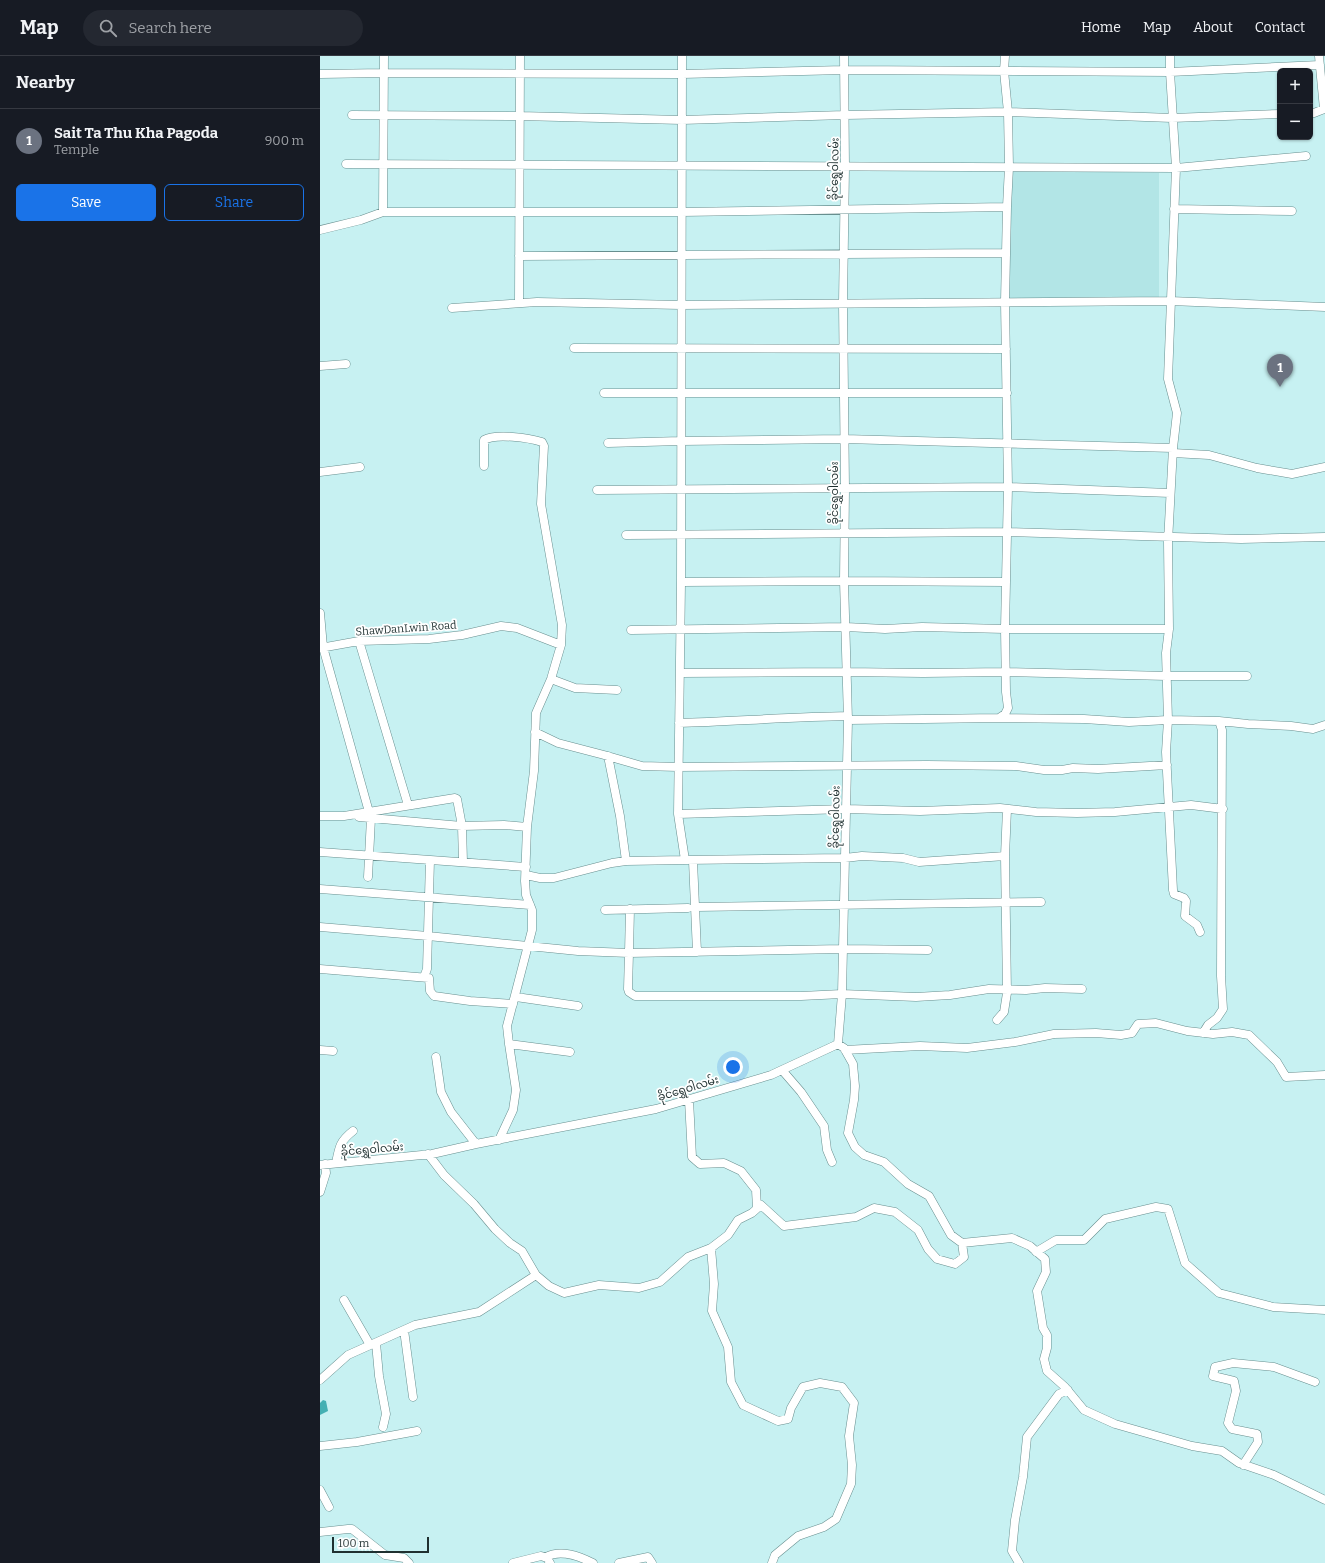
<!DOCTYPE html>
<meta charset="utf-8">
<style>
:root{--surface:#171b24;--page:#242831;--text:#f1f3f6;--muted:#9ea1a6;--line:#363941;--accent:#1a73e8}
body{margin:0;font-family:Bitter,"Noto Sans Myanmar",serif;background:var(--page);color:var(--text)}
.controls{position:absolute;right:12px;top:12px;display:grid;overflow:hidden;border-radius:6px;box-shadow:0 1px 3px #0004}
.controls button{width:36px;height:36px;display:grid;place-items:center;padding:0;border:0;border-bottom:1px solid var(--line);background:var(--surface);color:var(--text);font:20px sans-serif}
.scale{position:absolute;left:12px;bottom:10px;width:97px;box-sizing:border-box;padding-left:4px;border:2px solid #1f3030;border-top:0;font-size:11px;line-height:14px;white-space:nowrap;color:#1f3030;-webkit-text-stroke:3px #fff;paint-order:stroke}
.you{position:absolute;left:413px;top:1011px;width:14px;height:14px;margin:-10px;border:3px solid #fff;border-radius:50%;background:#1a73e8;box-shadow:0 0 0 6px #1a73e833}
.badge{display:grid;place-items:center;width:26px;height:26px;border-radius:50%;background:var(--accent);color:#fff;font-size:13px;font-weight:700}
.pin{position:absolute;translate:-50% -33px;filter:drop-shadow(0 1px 2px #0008)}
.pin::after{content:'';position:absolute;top:21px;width:14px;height:12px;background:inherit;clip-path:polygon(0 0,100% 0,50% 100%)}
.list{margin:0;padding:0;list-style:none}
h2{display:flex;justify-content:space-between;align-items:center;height:52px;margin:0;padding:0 16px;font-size:17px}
h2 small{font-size:13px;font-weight:400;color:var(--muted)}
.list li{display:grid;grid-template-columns:26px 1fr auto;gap:12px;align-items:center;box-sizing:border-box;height:64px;padding:0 16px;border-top:1px solid var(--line)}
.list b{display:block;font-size:15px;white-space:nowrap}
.list p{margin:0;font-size:13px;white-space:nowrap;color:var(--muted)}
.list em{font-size:13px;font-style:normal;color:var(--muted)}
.actions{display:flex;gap:8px;padding:12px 16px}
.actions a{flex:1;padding:9px 0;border:1px solid var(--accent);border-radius:6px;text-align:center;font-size:14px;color:var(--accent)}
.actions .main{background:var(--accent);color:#fff}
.icon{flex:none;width:22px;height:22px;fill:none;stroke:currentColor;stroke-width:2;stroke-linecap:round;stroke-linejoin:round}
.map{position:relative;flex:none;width:1005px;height:1507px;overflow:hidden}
header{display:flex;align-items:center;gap:24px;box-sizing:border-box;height:56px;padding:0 20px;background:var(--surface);border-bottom:1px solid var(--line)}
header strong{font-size:19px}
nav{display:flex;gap:22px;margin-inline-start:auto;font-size:14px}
.search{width:280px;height:36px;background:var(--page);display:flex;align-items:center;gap:10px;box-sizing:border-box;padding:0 14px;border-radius:22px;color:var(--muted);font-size:15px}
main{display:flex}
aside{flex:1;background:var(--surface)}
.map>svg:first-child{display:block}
.built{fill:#b2e5e6}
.water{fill:#44b0b3}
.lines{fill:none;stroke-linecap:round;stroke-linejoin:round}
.minor-casing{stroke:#688f8f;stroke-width:9}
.minor{stroke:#fff;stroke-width:8}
.labels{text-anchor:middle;stroke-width:3.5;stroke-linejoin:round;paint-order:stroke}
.street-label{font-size:11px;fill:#1f3030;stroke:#fff}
</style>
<header>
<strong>Map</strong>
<div class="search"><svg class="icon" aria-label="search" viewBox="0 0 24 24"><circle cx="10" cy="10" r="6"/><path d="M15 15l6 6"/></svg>Search here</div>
<nav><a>Home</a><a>Map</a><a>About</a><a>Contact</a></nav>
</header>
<main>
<aside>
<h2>Nearby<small></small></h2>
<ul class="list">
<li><span class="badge" style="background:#6b7280">1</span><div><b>Sait Ta Thu Kha Pagoda</b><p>Temple</p></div><em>900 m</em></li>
</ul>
<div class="actions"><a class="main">Save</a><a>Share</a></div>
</aside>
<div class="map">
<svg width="1005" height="1507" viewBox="0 0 1005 1507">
<rect width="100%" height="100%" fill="#c7f1f2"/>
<path class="built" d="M692 114 839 117V244L687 243Z"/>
<path class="water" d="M3 1344 6 1345 8 1355 0 1359V1347Z"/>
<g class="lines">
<g class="minor-casing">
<path id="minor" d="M362 0 361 526 358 758 365 804 525 802 542 800 583 802 599 806 685 800
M999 0 1004 53H1005
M0 18 64 17 362 18 524 14 850 16 1000 9
M990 57H994L1004 53
M32 59 199 60 362 64 525 59 688 56 852 62 960 58
M26 108 856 112 986 100
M854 153 972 155
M63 156 64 0
M0 174 41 164 63 156H362L687 151
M199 200 685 197
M199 247 200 0
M132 252 217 246 361 249 850 245 1005 251
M254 292 686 293
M0 310 26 308
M284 337H687
M288 387 361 385 524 383 853 392
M853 397 889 399 937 412 972 418 1005 411
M164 410V384C176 377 209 382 222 386L224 390 221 448 242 569 241 589 231 623 216 657 214 715 207 771 205 825 206 839 212 854V874L187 970 189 988 196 1034 193 1054 179 1084
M0 416 40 411
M277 434 688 431 850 437
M306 479 686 476 921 483 1005 481
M361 526 524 525 686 526
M0 557 3 591 49 756
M849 573 846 597 848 664 846 696 853 834 854 838 864 842 866 845 865 860 877 869 880 876
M311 574 526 571 565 573 602 571 685 573 688 431 685 246 687 151 689 111 688 56 684 15 685 0
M39 585 88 749
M0 592 39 585 109 583 142 579 181 570 197 572 241 589
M360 617 526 616 603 617 686 616 847 620H927
M231 623 255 632 297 634
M679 662 685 658 688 652 686 636 685 573H849L848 486 853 392 857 357 848 323 856 112 850 16V0
M528 664 679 662 764 663 809 666 848 664 899 665 928 668 971 670 993 673 1005 669
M359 667C416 665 472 661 528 660
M215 676 238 687 284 699 322 710 358 711 607 709 696 710 724 714H742L753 712 778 713 847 709
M288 700 300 760 306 805
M358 758 526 753 600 755 680 752 716 756 757 757 795 756 871 749 903 753
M0 760H24L135 742 137 743 142 770 143 806
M39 761 142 770 184 769 207 771
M0 796 206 811
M373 805 377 896
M206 819 220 822H234L292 807 306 805 365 804
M48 821 51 762
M0 833 210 849
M376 851 721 846
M310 853 309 897 523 893 608 894
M285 854 368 852
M0 871 108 880 258 895 309 897 308 933 309 936 315 940H481L522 938 596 941 630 939 669 933 706 934 725 932 762 933
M0 913 109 922 110 935 114 940 150 945 193 948
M104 921 107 913 110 804
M196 941 258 950
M677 964 684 956 687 937 685 800 687 753
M883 977 888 969 897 962 903 953 901 920 902 674 899 665
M189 988 250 996
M518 988 524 992 533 1008 535 1030 534 1044 528 1077 535 1091 544 1099 564 1106 588 1128 609 1140 631 1179 642 1187 692 1182 710 1190 725 1203 726 1216 717 1235 723 1272 727 1279V1292L724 1303 727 1315 745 1331 764 1354 795 1368 872 1390 902 1395 919 1407 954 1419 1005 1444
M0 994 13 995
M525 994 600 990 647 992 695 986 734 978 776 977 801 979 812 977 818 968 836 967 867 975 893 978 912 976 929 979 957 1006 966 1021 1005 1019
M116 1001 121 1036 131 1056 156 1088
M462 1014 481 1036 504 1070 507 1094 512 1106
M369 1044 372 1101 380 1108 404 1107 421 1115 436 1134 437 1152
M108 1098 124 1119 154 1148 175 1173 190 1187 202 1195 216 1219 229 1230 244 1237 279 1229 319 1232 340 1226 368 1201 391 1192 408 1179 418 1164 432 1157 441 1149 464 1170 536 1161 554 1152 575 1156 598 1174 608 1193 617 1203 635 1208 644 1201 642 1187
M16 1107C19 1091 20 1085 33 1075
M0 1109 112 1098 156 1088 336 1053 451 1019 518 988 522 938 528 664 524 525 525 433 523 247 525 111 524 0
M0 1136 6 1117 5 1108
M391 1192 394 1228 392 1255 408 1291 411 1326 423 1349 458 1365 468 1363 471 1352 483 1331 500 1327 522 1331 534 1347 529 1380 532 1409 531 1428 516 1463 504 1471 478 1480 455 1499 452 1507
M716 1196 736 1184H764L785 1163 836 1151 848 1153 865 1207 899 1237 953 1251 1005 1254
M24 1244 50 1289
M84 1274 93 1341
M56 1287 59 1320 66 1358 63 1371
M0 1324 28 1299 95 1269 159 1256 216 1219
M0 1390 37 1386 97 1375
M923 1409 938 1386 937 1378 912 1373 908 1367 916 1335 914 1325 893 1320 895 1311 913 1307 954 1311 995 1326
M0 1434 9 1451
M0 1476 28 1473H32L65 1499 84 1502 89 1507
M226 1501C241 1493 259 1500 273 1507
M193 1507 221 1500 227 1502 230 1507
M299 1507 328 1501 332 1507
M699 1507 692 1495 695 1464 703 1421 707 1381 739 1338 748 1334"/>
</g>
<use href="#minor" class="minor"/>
</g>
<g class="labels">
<g class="street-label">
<text transform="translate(514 113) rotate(-89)" y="4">ခိုင်ရွှေဝါလမ်း</text>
<text transform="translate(514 437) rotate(-90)" y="4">ခိုင်ရွှေဝါလမ်း</text>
<text transform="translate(86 572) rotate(-4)" y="4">ShawDanLwin Road</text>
<text transform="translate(515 761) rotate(-89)" y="4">ခိုင်ရွှေဝါလမ်း</text>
<text transform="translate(368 1032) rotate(-17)" y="4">ခိုင်ရွှေဝါလမ်း</text>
<text transform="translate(52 1093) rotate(-5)" y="4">ခိုင်ရွှေဝါလမ်း</text>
</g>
</g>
</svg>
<div class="controls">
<button>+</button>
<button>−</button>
</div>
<div class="scale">100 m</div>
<div class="you"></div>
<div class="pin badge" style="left:960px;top:331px;background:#6b7280">1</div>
</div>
</main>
